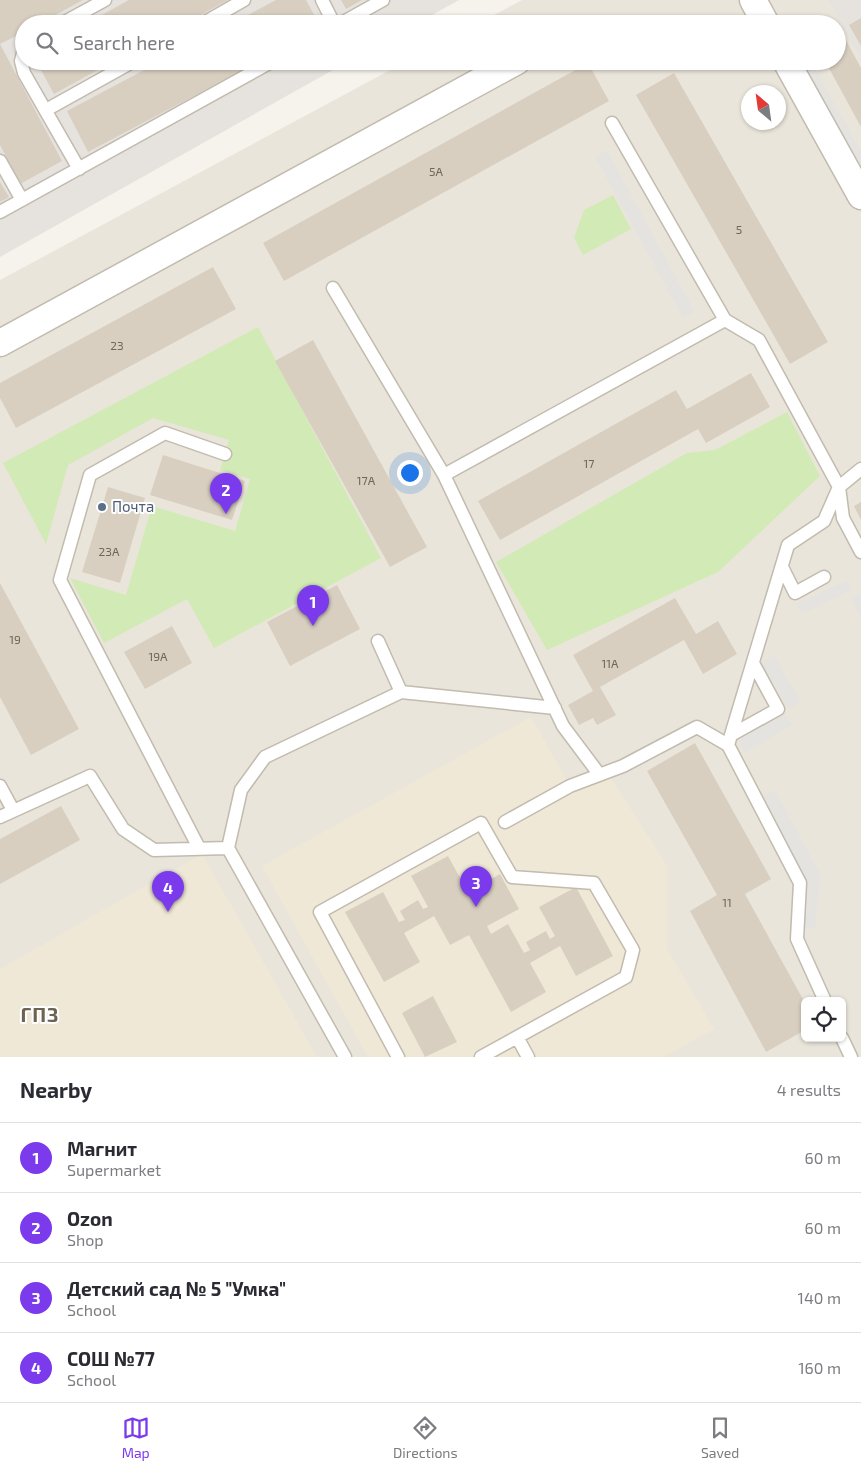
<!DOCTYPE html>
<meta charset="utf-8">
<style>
:root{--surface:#fff;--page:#f7f7f7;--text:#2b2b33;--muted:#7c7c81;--line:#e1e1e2;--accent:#7c3aed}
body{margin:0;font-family:"Exo 2",sans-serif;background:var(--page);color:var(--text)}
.controls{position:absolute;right:15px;bottom:15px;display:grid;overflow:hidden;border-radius:8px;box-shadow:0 1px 4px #0004}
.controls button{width:45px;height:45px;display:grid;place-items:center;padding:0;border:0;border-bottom:1px solid var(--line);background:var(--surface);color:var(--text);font:25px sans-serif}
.compass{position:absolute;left:741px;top:85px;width:45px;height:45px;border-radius:50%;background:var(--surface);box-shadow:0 1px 4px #0004;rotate:331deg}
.you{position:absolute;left:409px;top:472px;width:18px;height:18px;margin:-12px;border:4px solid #fff;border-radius:50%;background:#1a73e8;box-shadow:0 0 0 8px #1a73e833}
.badge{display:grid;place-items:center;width:32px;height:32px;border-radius:50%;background:var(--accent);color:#fff;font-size:16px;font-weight:700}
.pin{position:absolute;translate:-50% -41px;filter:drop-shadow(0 1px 2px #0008)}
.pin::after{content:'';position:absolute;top:26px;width:18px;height:15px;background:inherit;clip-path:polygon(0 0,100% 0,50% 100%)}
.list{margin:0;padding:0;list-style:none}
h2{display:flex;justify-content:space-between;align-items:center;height:65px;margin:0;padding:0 20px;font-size:21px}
h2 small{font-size:16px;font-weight:400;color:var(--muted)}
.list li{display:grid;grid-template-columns:32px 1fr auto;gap:15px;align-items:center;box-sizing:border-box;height:70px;padding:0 20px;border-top:1px solid var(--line)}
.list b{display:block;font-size:19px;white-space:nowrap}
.list p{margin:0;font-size:16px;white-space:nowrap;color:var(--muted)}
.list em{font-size:16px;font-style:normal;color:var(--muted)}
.icon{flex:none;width:28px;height:28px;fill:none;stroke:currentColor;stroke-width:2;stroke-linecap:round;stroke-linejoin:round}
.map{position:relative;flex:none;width:861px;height:1057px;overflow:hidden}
.search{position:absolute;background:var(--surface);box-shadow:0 1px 4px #0004;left:15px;right:15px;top:15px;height:55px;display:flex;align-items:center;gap:12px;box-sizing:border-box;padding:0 18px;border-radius:28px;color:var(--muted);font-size:19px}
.sheet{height:345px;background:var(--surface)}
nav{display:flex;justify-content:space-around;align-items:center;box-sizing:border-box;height:70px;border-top:1px solid var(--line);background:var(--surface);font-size:14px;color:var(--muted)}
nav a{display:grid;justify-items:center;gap:2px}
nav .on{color:var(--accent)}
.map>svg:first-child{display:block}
.residential{fill:#eae5da;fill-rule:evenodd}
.industrial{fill:#e6e2dd}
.education{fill:#efe8d6}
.green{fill:#d2eab5}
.parking{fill:#e5e3e0}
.building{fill:#d8cfc1}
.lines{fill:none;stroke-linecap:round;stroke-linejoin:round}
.service-casing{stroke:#c2bbae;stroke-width:15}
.minor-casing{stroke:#c2bbae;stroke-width:29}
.service{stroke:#fff;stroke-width:12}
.minor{stroke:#fff;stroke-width:26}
.service-dot{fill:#5c6f8a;stroke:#fff;stroke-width:2}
.labels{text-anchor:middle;stroke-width:4;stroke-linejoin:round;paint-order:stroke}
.number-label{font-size:12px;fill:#6e675b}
.service-label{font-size:15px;fill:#4e5e75;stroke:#fff;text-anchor:start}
.district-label{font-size:20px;font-weight:bold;letter-spacing:1px;fill:#6e6250;stroke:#fff}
</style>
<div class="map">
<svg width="861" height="1057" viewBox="0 0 861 1057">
<rect width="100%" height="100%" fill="#f6f3ec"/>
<path class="residential" d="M522 0H861V1057H0V280L407 61H837V24H477ZM748 92H778V122H748ZM805 1001H842V1038H805Z"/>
<path class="industrial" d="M0 0H459L416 24H24V61H349L0 257Z
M828 0H861V59Z"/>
<path class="education" d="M531 717 574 793 609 775 667 866V949L714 1029 663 1057H368L262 866Z
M202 854 317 1057H0V969Z"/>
<path class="green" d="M613 195 631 229 583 255 574 238 584 210Z
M258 327 381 558 214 648 187 599 104 643 70 578 126 595 152 506 235 531 250 479 220 470 229 440 153 418 68 465 46 544 3 463Z
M787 412 820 476 718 572 547 650 496 562 687 453 715 450Z"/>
<path class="parking" d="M812 63 861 151V183L798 70Z
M607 150 695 312 683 318 595 157Z
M847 580 852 590 802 614 796 604Z
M861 592V618L850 598Z
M774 655 801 702 789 709 761 663Z
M784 712 792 725 745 753 738 740Z
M775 790 821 875 815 929 801 928 805 881 760 798Z"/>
<path class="building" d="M0 0H83L39 24H24V32L0 44Z
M129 0H228L184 24H85Z
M276 0H306L319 24H231Z
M341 0H362L346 9Z
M861 18V46L849 25Z
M842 33 861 68V127L825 61H837V36Z
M0 44 62 161 20 184 0 145Z
M36 61H114L54 94Z
M161 61H260L88 152 67 111Z
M588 63 609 101 284 281 263 243Z
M674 73 828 342 790 364 636 95Z
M0 182 9 197 0 202Z
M213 267 236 309 16 428 0 398V383Z
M313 340 427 547 390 567 275 361Z
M751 373 770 407 706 443 698 429 500 540 478 501 676 390 687 409Z
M163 455 245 481 232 520 150 495Z
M108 487 145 498 120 583 82 572Z
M861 502V520L854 506Z
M0 583 79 729 31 755 0 697Z
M337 585 360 629 290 666 267 622Z
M675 598 696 634 718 621 737 654 703 674 684 640 600 687 616 715 597 725 593 718 579 725 568 705 593 691 573 655Z
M172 626 192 663 145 689 124 652Z
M695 743 771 879 745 894 805 1003V1030L766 1052 690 911 717 895 647 771Z
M61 806 80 840 0 884V839Z
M448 856 468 892 500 874 519 909 487 926 491 934 508 924 524 953 530 950 526 942 546 931 550 939 555 936 539 907 576 887 613 956 576 976 560 946 530 963 546 992 511 1012 469 935 450 945 434 916 404 933 420 962 384 982 345 912 383 892 399 922 405 920 400 911 418 900 423 909 428 907 411 876Z
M433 996 457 1042 425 1057 402 1013Z"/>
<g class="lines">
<g class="service-casing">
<path id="service" d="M322 0 334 24
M61 24 105 0
M202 24 244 0
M340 24 383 0
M24 49 21 61 24 73 79 169
M46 110 134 61
M612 123 725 320 759 340 839 487 843 518 861 552
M0 161 22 200
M0 212 273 61
M333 288 444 475 725 320
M444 475 563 726 599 774
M782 567 795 593 824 577
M401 692 555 708
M731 735 778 709 753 663
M0 786 13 810
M0 817 90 776 123 829 154 850 228 848
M505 822 570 786 623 766 697 727 728 745
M199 848 60 580 90 475 165 433 225 454
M825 1001 797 939 800 883 728 745 788 545 824 521 839 487 861 469
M517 1037 528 1057
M842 1038 851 1057
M345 1057 228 848 241 790 265 757 401 692 378 641
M398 1057 320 912 481 823 512 877 594 883 633 950 626 977 481 1057"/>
</g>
<g class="minor-casing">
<path id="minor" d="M753 0 766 24
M786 61 861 196
M0 343 517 61"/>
</g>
<use href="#service" class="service"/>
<use href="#minor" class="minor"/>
</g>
<circle class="service-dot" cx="102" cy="507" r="5"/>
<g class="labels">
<g class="number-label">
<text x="436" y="176">5А</text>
<text x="739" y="234">5</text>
<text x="117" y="350">23</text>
<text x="589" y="468">17</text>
<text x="366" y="485">17А</text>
<text x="109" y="556">23А</text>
<text x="15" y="644">19</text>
<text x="158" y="661">19А</text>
<text x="610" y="668">11А</text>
<text x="727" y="907">11</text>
</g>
<g class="service-label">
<text x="112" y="512">Почта</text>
</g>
<g class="district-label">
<text x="40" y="1022">ГПЗ</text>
</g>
</g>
</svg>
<div class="controls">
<button><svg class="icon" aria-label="locate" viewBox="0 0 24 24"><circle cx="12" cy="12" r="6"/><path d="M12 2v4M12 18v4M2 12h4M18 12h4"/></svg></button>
</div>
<svg class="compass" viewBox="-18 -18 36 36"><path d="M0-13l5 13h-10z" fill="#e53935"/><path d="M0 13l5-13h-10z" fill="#7c7c81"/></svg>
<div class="you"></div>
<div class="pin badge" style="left:313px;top:626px">1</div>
<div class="pin badge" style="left:226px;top:514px">2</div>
<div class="pin badge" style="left:476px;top:907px">3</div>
<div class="pin badge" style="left:168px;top:912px">4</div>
<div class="search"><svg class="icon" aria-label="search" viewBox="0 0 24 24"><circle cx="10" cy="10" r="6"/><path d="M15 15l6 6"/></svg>Search here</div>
</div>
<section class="sheet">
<h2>Nearby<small>4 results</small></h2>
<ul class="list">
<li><span class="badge">1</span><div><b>Магнит</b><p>Supermarket</p></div><em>60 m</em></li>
<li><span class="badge">2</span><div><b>Ozon</b><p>Shop</p></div><em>60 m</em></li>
<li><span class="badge">3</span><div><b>Детский сад № 5 &quot;Умка&quot;</b><p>School</p></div><em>140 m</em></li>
<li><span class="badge">4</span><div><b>СОШ №77</b><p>School</p></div><em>160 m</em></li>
</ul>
</section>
<nav>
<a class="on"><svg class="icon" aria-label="map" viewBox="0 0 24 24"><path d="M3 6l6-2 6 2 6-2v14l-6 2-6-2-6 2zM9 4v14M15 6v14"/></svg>Map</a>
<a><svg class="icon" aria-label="directions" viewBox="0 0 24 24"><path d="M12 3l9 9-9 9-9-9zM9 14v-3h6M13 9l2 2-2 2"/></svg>Directions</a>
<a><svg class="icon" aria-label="saved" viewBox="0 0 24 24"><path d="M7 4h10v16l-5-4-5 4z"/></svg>Saved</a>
</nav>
